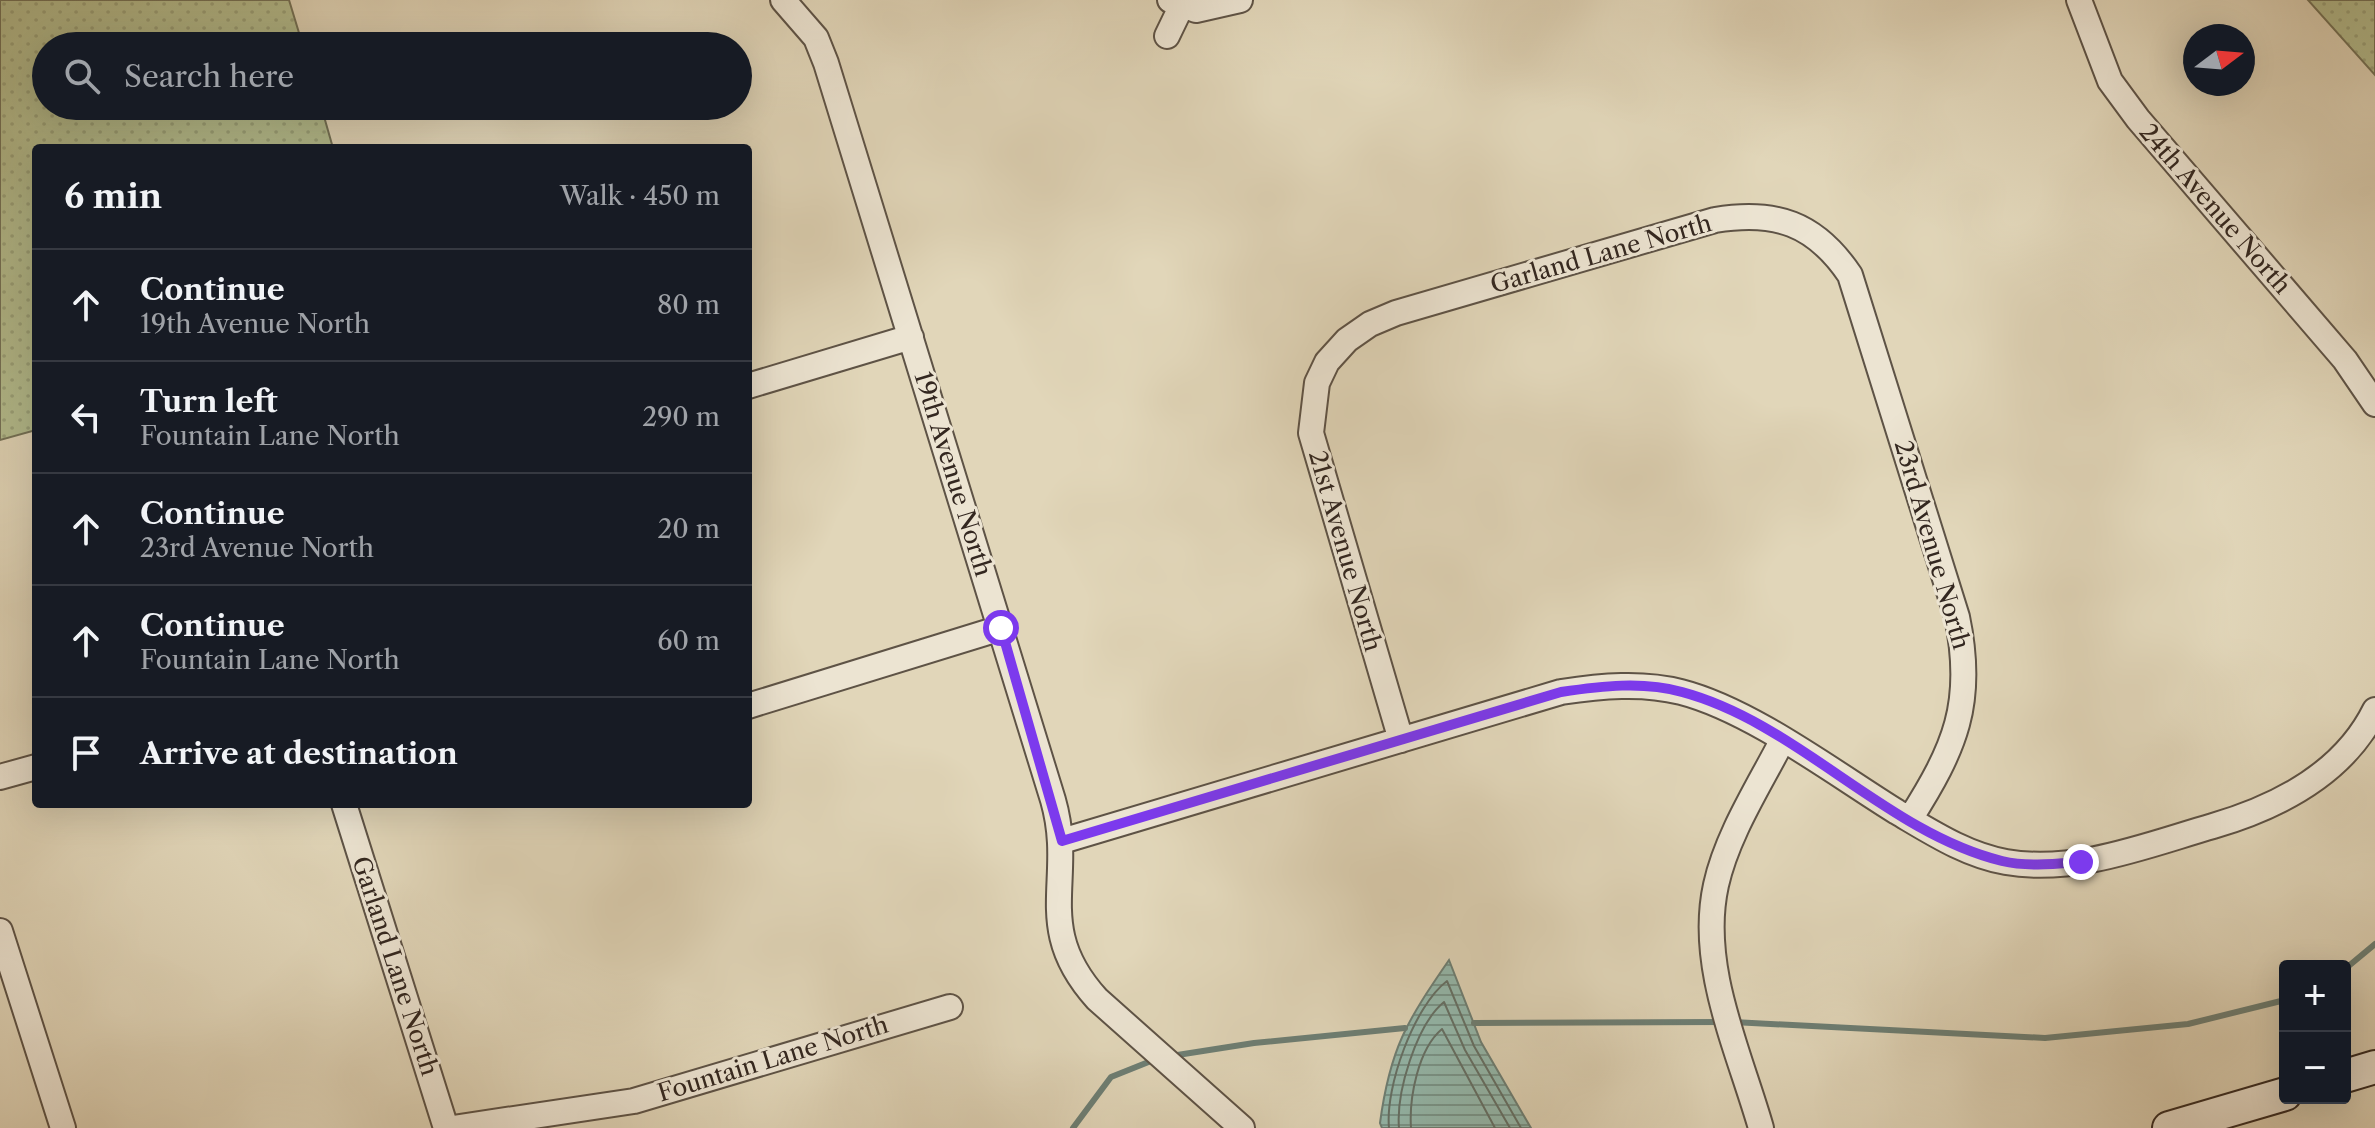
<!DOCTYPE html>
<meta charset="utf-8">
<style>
:root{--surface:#171b24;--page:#20242c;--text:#f1f3f6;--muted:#9ea1a6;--line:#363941}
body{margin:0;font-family:"Libre Caslon Text",serif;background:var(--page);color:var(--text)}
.controls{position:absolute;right:24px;bottom:24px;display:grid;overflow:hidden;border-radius:8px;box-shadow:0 8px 32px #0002}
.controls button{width:72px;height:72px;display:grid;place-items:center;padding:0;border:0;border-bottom:2px solid var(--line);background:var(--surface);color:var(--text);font:40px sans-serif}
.compass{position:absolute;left:2183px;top:24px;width:72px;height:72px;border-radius:50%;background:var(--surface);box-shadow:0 8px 32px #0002;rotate:74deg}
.stop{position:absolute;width:24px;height:24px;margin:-18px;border:6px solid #7c3aed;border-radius:50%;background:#fff}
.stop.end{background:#7c3aed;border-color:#fff;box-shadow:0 2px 8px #0008}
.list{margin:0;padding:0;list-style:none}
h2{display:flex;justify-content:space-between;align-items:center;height:104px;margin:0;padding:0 32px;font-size:34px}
h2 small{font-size:26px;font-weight:400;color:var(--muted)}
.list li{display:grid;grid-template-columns:52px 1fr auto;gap:24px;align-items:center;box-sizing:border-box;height:112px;padding:0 32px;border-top:2px solid var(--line)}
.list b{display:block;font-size:30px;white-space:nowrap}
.list p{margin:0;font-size:26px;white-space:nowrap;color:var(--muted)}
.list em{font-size:26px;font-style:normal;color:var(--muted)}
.icon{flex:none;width:44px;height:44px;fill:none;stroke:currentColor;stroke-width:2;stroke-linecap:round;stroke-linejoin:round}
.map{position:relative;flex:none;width:2375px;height:1128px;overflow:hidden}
.search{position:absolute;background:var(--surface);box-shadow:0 8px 32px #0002;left:32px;top:32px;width:720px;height:88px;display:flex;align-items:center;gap:20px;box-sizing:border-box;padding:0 28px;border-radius:44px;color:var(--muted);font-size:30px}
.panel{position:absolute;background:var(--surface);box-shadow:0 8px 32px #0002;left:32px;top:144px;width:720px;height:664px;border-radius:8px}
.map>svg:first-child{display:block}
.park{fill:url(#park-dots);stroke:#737258;stroke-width:2}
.water{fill:url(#water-rules);stroke:#6d7f75;stroke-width:2}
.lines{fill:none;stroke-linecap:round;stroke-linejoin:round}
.shore{stroke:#647066;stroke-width:2}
.stream{stroke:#6d7f75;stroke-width:6}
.street-casing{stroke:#5e5346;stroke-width:28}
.secondary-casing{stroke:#332720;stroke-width:36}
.street{stroke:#ece4d2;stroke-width:24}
.secondary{stroke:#ece4d2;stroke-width:32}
.route{stroke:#7c3aed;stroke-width:10}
.labels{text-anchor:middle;stroke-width:6;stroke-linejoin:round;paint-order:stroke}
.street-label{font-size:24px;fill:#332720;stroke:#ece4d2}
</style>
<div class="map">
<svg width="2375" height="1128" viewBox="0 0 2375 1128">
<defs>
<pattern id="park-dots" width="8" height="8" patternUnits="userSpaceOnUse" patternTransform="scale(2)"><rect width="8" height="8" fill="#b3bd8f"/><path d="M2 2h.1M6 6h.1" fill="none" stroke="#9aa27b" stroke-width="1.8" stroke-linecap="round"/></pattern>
<pattern id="water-rules" width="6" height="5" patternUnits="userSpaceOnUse" patternTransform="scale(2)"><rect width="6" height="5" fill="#94b9ad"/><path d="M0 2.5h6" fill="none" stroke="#79968c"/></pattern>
</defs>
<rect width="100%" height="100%" fill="#e1d6b9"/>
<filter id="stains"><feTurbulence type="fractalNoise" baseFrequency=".0025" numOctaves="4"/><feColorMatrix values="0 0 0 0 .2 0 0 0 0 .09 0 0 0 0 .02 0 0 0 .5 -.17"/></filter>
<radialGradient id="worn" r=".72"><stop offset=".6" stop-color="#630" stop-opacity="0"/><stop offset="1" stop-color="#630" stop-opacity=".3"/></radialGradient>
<path class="park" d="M0 0H289L303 46H46V106H321L333 148H36V430L0 440Z
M2308 0H2375V75Z"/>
<path class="water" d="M1449 960 1481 1042 1531 1128H1382L1380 1123C1390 1048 1407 1021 1449 960Z"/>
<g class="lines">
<path class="shore" d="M1389 1128C1385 1087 1414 1006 1447 981L1474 1046 1521 1128
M1399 1128C1396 1093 1416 1025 1444 1002L1465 1050 1510 1128
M1411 1128C1409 1098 1418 1049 1442 1029L1495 1128"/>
<path class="stream" d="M2345 969 2375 944
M1733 1022 2045 1038 2188 1024 2285 1000
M1474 1023 1722 1022
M1171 1056 1254 1043 1405 1028
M1073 1128 1111 1077 1156 1059"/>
<g class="street-casing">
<path id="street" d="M783 0 816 38 826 63 1053 800C1076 880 1031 926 1097 999L1242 1128
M1170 0 1196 10 1240 0
M2079 0 2110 81 2138 119 2345 360 2375 404
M1167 36 1181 7
M748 386 911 337
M748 706 1001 628
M1401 740 1311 433 1317 383 1327 362 1347 340 1370 324 1396 313 1715 220C1775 210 1815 223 1850 275L1957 617C1975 703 1955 748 1910 819
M0 777 36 767
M344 804 446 1128
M1062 841 1561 692C1601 686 1642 682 1681 692 1751 710 1834 773 1897 812 1931 832 1966 855 2006 862 2076 874 2147 845 2213 826 2278 807 2344 773 2375 710
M0 931 63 1128
M453 1128 634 1101 950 1007
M1761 1128C1739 1051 1698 966 1716 885 1727 835 1759 786 1782 741"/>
</g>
<g class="secondary-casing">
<path id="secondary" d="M2345 1076 2375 1067
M2169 1128 2285 1094"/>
</g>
<use href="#street" class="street"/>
<use href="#secondary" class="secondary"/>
</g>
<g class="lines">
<path class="route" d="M1001 628 1062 841 1561 692C1601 686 1643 681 1682 692 1798 723 1885 832 2002 861 2028 867 2055 864 2081 862"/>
</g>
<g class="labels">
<g class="street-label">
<text transform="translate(2215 209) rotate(49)" y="8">24th Avenue North</text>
<text transform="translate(1601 254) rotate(-16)" y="8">Garland Lane North</text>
<text transform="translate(953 474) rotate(73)" y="8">19th Avenue North</text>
<text transform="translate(1932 545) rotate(74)" y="8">23rd Avenue North</text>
<text transform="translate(1345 551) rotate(74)" y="8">21st Avenue North</text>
<text transform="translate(395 966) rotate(72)" y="8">Garland Lane North</text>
<text transform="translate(773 1059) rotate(-17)" y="8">Fountain Lane North</text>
</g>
</g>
<rect width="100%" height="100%" filter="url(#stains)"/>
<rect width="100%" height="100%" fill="url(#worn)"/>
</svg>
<div class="controls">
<button>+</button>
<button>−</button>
</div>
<svg class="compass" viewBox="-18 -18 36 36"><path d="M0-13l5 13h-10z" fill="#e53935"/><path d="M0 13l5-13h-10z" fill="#9ea1a6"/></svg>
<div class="stop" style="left:1001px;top:628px"></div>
<div class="stop end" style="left:2081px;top:862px"></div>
<div class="search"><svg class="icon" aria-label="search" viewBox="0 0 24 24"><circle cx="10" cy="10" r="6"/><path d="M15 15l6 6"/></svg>Search here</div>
<section class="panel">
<h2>6 min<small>Walk · 450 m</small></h2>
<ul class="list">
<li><svg class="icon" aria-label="ahead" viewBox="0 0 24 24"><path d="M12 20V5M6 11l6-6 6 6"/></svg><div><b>Continue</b><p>19th Avenue North</p></div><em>80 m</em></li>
<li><svg class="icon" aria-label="left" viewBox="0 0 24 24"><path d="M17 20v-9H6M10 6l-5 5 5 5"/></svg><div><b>Turn left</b><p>Fountain Lane North</p></div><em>290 m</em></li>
<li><svg class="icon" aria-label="ahead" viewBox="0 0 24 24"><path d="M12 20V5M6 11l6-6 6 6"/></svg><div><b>Continue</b><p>23rd Avenue North</p></div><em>20 m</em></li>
<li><svg class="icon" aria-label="ahead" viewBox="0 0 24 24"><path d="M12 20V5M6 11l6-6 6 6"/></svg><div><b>Continue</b><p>Fountain Lane North</p></div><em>60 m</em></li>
<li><svg class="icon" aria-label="arrive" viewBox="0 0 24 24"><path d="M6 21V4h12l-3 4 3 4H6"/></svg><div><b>Arrive at destination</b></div></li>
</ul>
</section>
</div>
